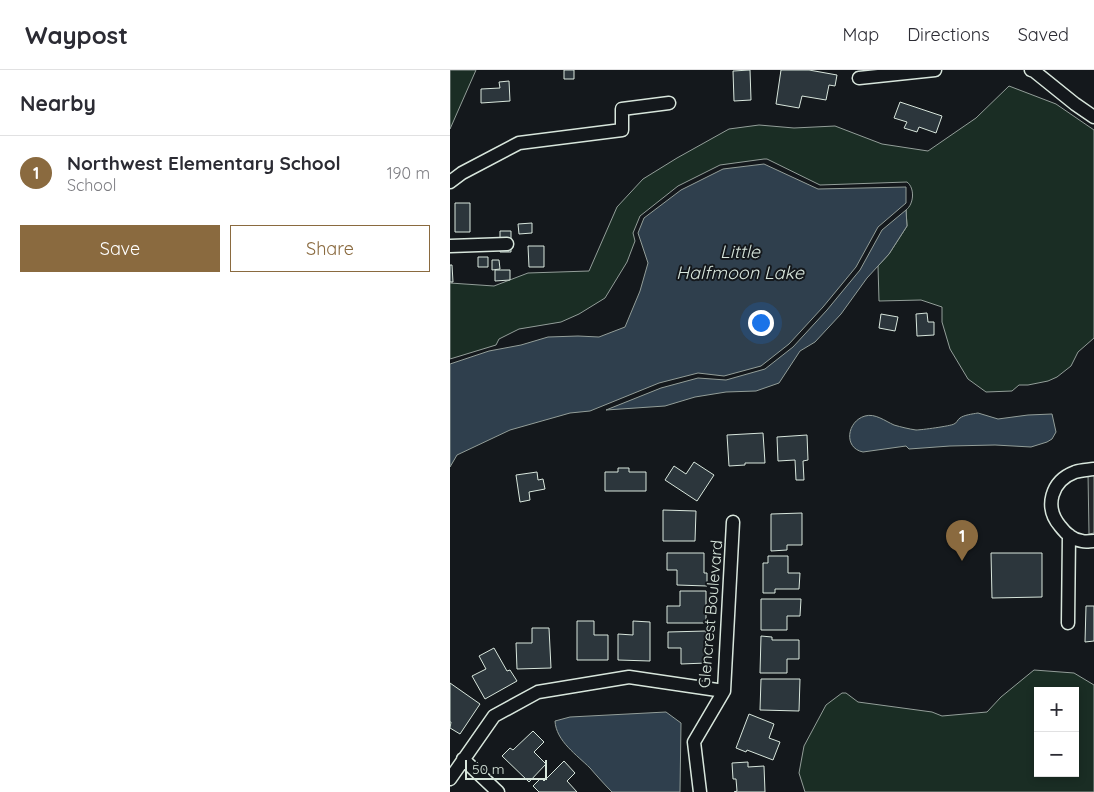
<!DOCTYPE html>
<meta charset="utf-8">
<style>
:root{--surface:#fff;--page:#f7f7f7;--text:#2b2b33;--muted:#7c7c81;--line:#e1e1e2;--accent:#8a6a3f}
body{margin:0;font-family:Quicksand,sans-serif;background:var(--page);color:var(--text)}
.controls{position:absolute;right:15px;bottom:15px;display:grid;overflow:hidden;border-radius:0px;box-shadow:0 2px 8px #0003}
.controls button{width:45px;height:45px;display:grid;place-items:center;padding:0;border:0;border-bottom:1px solid var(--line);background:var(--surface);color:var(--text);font:25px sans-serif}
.scale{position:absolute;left:15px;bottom:12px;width:82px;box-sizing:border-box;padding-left:5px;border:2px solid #d8e6dc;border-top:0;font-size:14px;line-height:18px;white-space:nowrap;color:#d8e6dc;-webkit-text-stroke:4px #14181c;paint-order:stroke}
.you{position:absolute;left:310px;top:252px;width:18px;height:18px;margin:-12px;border:4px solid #fff;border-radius:50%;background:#1a73e8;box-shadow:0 0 0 8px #1a73e833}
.badge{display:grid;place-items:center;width:32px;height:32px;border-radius:50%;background:var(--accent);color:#fff;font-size:16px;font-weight:700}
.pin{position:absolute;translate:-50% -41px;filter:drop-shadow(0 1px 2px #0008)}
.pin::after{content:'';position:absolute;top:26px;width:18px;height:15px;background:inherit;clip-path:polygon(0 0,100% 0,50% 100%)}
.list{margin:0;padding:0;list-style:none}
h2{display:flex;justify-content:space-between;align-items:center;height:65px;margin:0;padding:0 20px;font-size:21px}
h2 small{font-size:16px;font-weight:400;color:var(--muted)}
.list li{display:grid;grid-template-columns:32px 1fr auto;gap:15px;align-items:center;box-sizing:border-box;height:75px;padding:0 20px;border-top:1px solid var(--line)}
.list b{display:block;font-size:19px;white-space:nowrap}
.list p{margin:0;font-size:16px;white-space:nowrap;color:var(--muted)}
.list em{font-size:16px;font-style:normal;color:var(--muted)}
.actions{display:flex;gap:10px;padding:15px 20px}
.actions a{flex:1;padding:11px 0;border:1px solid var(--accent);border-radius:0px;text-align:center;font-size:18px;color:var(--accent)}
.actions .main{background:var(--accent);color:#fff}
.map{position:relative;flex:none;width:644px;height:722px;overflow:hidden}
header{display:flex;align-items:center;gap:30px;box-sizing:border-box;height:70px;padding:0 25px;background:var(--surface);border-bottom:1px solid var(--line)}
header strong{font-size:24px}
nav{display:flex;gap:28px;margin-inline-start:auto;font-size:18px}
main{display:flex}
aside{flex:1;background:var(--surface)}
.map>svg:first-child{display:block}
.green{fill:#1a2d24;stroke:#939e99;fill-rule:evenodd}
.parking{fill:#24282b;stroke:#939e99}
.water{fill:#2f3f4d;stroke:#939e99}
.building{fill:#2c363c;stroke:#d8e6dc}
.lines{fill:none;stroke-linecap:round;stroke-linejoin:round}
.minor-casing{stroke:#d8e6dc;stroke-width:15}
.minor{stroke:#14181c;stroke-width:12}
.labels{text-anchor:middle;stroke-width:4;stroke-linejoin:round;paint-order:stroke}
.street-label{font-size:16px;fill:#d8e6dc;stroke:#14181c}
.water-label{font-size:18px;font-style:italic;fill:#d8e6dc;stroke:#14181c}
</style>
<header>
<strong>Waypost</strong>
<nav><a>Map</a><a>Directions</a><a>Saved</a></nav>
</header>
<main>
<aside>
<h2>Nearby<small></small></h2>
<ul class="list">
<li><span class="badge">1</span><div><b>Northwest Elementary School</b><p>School</p></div><em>190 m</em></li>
</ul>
<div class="actions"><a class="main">Save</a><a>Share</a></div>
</aside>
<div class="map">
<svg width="644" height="722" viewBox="0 0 644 722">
<rect width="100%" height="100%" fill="#14181c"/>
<path class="green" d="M0 0H26L0 59Z
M559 16 606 34 644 60V268L628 282 621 296 607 307 598 311 578 315H569L562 321 536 322 518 309 500 279 492 252V237L471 230 429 231 428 196 439 184 457 156 456 140C464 134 465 118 457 112L370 115 317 89H314L270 95 228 116 190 146 183 163 185 171 177 192 155 228 129 244 111 252 69 259 49 269 46 275 0 289V213L44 216 78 203 139 201 167 137 193 109 227 88 279 59 309 55 344 58 385 56 432 74 478 81 526 48Z
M584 600 624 603 644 615V722H355L349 703 354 676 376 635 392 623H396L408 632 482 642 492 646 537 642 551 627ZM588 621H625V703H588Z"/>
<path class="parking" d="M638 404H644V463L639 464Z"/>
<path class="water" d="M314 94 368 119 456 117V133L428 157 406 197 373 237 339 274 311 296 274 306 248 303 209 313 140 341 120 343 60 360 7 385 0 397V294L39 281 71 275 98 267 128 266 149 267 175 257 190 221 198 193 188 163 194 148 231 120 273 99Z
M456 140 457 156 439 184 417 208 391 244 365 272 350 281 329 313 306 321 276 322 245 327 215 336 156 340 211 318 248 308 276 310 315 299 343 277 377 240 410 200 432 160Z
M528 343 548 349 578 345 602 344 606 362 602 369 597 372 581 377 545 375 500 376 459 379 456 376 413 382C393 378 397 351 415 346 425 343 435 351 444 355 451 357 459 359 466 360 471 360 501 356 504 354 507 353 507 350 510 348 514 345 522 344 528 343Z
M216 642 231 653 230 722H162C154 714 147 706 140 698 127 685 106 671 105 651L120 647Z"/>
<path class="building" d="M114 0H124V9H114Z
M300 0 301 30 284 31 283 1Z
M331 0H359L387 5 385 16 379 15 376 30 352 26 349 38 326 34Z
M59 11 60 31 31 33V19L50 18 49 12Z
M450 32 492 46 486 63 469 57 467 62 454 58 457 52 444 48Z
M5 133H20V162H5Z
M82 153V163L69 164 68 154Z
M50 161H61V182H50Z
M78 176H94V197H79Z
M28 187H38V197H28Z
M42 190H49L50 199 42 200Z
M0 195H2L3 212H0Z
M45 200H60V210L45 211Z
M477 243 478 252H484V265L467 266 466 244Z
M431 244 448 247 445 261 429 258Z
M313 363 315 393H295V395L279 396 277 365Z
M357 365 358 390 353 391 354 410H346L345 390 328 391 327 367Z
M244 392 264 405 247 431 215 410 224 396 236 404Z
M168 398H179V402H196V421H155V402H168Z
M87 402 88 410 93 409 95 419 79 422 80 430 70 432 66 405Z
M213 440 246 441 245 471H213Z
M352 443V475H337V480L321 481V444Z
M217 483H254V503H257V516L227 515V500H217Z
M541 483H592V527L542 528Z
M318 486H338V503H350L349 519H325V523H313V493H318Z
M230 521H256V553H217V536H230Z
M311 529H351L350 546H337V560H311Z
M636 536H644V571L635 572Z
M127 551H144V565H158V590H127Z
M183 551 200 552V591L168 590V564L183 565Z
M82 558H99L101 598 67 599 66 573H82Z
M256 561V593L231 594V578H218V562Z
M311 566 322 567V570H349V589H337V603H310Z
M44 578 57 601 60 600 67 611 35 629 22 606 36 599 29 586Z
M311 609H350L349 641 310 640Z
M0 613 30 634 10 664 0 658 1 652H0Z
M299 644 324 654 319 668 330 672 323 690 297 680 296 682 286 678Z
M83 661 94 672 84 682 96 694 79 712 52 686 60 678 63 680Z
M114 691 125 703 117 711 127 722H89L83 716 91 708 94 711Z
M298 692V697L314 696 315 722H284L287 721 286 709H283L282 693Z"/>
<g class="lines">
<g class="minor-casing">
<path id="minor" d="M581 0 584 1 625 34 644 47
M409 8 485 0
M0 112 12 103 69 73 172 60V39L219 33
M0 176 57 174
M644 399C637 400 631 400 625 402 601 411 594 437 610 456 616 464 623 470 632 471 636 472 640 471 644 471
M618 553 619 465
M13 689 48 722
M0 709 44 646 88 622 179 607 274 621
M250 722 244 672 274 621 283 452"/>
</g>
<use href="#minor" class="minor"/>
</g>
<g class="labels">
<g class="street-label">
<text transform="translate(260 544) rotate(-85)" y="6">Glencrest Boulevard</text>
</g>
<g class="water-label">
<text x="290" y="188">Little<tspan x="290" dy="21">Halfmoon Lake</tspan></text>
</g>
</g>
</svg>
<div class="controls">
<button>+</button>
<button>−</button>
</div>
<div class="scale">50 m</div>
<div class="you"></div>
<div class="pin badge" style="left:512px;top:491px">1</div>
</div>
</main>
